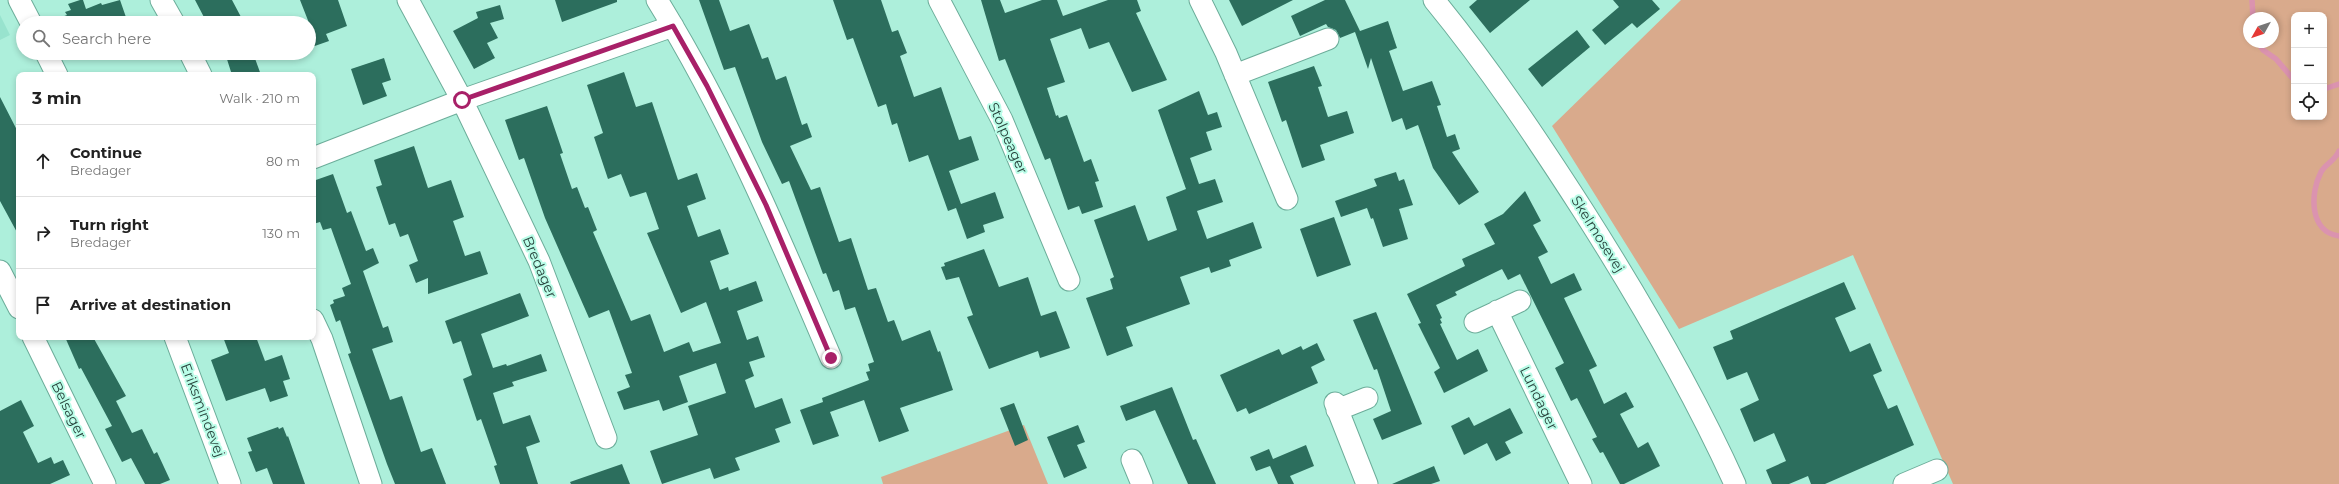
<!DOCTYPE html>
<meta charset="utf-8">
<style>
:root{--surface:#fff;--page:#f6f6f6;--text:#222;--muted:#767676;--line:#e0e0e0}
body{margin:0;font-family:Montserrat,sans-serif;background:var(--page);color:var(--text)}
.controls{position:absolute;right:12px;top:12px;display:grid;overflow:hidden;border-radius:8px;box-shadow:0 2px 6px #0003}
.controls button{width:36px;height:36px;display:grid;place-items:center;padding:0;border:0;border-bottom:1px solid var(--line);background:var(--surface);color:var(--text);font:20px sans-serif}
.compass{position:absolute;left:2243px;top:12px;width:36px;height:36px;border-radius:50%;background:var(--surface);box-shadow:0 2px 6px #0003;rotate:230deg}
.stop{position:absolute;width:12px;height:12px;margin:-9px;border:3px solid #a82068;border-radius:50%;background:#fff}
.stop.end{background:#a82068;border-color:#fff;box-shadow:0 1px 4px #0008}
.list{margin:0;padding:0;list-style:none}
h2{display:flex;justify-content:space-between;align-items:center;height:52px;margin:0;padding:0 16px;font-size:17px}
h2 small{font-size:13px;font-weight:400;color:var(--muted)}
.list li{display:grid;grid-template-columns:26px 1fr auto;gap:12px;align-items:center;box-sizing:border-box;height:72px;padding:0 16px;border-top:1px solid var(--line)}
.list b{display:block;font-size:15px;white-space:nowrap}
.list p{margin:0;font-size:13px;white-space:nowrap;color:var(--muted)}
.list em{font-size:13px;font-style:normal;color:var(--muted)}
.icon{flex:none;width:22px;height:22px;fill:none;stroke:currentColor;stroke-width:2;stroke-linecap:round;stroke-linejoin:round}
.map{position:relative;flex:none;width:2339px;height:484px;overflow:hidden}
.search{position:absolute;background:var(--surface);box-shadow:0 2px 6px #0003;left:16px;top:16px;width:300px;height:44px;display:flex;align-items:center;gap:10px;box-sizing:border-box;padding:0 14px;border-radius:22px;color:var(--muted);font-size:15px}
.panel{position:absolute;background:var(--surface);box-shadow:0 2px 6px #0003;left:16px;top:72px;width:300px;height:268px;border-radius:8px}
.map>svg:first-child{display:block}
.built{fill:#98e3ce}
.green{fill:#d9aa8c;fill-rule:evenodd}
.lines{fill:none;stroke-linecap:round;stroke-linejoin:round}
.stream{stroke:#db93af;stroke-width:5.5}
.building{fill:#2c6e5d}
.street-casing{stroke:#6cad9a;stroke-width:23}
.street{stroke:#fff;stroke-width:21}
.route{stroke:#a82068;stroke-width:5}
.labels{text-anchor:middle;stroke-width:4;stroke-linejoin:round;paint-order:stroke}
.street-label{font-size:14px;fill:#28433c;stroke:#bafde8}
</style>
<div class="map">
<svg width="2339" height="484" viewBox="0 0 2339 484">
<rect width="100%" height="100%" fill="#adefdb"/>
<path class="built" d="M0 15 10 35 0 40Z"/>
<path class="green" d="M1681 0H2339V484H1953L1853 255 1679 329 1552 126ZM2294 15H2324V117H2294ZM2249 18H2273V42H2249Z
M1024 425 1048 484H883L881 477Z"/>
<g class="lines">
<path class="stream" d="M2252 0 2253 18
M2258 42 2263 50 2276 59 2294 80
M2324 89 2339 84
M2339 151C2335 161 2325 164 2321 172 2310 193 2309 232 2339 236"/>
</g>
<path class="building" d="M80 0H83L86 9 101 3 102 5 120 0 128 23H51V21L67 15 65 12 71 10 68 4Z
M195 0H232L241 17 229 23H207Z
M300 0H338L347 26 326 34 329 41 309 48V23Z
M555 0H617V2L562 22Z
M699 0H719L730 31 749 24 762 59 768 57 776 80 786 76 802 125 807 123 812 137 790 146 811 190 820 187 839 242 851 238 868 290 876 288 888 322 894 320 902 341 930 330 938 352 940 351 953 390 900 408 909 431 879 442 864 400 830 412 839 436 813 445 800 410 823 402 822 398 869 380 866 372 870 371 868 364 874 362 855 307 845 310 839 290 833 292 826 273 823 274 789 181 782 184 762 142 735 67 724 70Z
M833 0H881L892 32 898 30 907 53 900 56 914 97 941 87 959 140 971 136 979 160 949 171 961 204 995 192 1004 218 983 225 985 232 967 239 956 208 948 211 928 155 909 162 897 123 892 125 886 104 878 107 853 38 847 40Z
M981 0H1000L1005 13 1042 0H1057L1063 16 1108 0H1137L1141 11 1136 13 1167 80 1132 92 1109 42 1089 49 1081 28 1050 39 1065 82 1047 88 1056 116 1058 115 1059 118 1067 115 1084 162 1091 159 1099 181 1095 182 1103 207 1082 214 1079 206 1068 210 1050 158 1045 160 1005 59 999 61Z
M1229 0H1293L1242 26Z
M1325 0H1345L1360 31 1388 21 1397 48 1389 51 1403 91 1432 81 1441 105 1437 106 1447 137 1455 134 1460 149 1452 152 1479 192 1459 205 1433 168 1418 125 1406 130 1402 118 1392 122 1371 58 1368 69 1355 32 1340 38 1336 30 1328 27 1326 24 1300 36 1291 16Z
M1477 0H1530L1490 33 1469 7Z
M1613 0H1652L1660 9 1637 28 1632 23 1605 45 1592 30 1619 7Z
M500 5 504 19 490 23 498 38 487 43 495 58 474 69 453 31 478 18 476 12Z
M1577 30 1590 47 1542 87 1528 69Z
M225 53H253L261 75H232Z
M384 58 391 80 382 83 387 96 363 105 351 69Z
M1314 66 1322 86 1318 87 1328 117 1347 111 1354 133 1320 145 1325 160 1302 168 1286 120 1282 122 1268 82Z
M624 72 636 107 652 102 678 180 697 173 706 199 687 206 698 237 720 229 729 254 710 261 720 290 728 287 729 291 756 281 763 301 737 311 747 340 758 336 765 357 749 362 754 376 745 380 755 408 782 398 791 423 775 429 780 442 735 458 740 470 714 479 710 468 662 484 650 451 698 435 688 406 726 393 716 363 679 376 688 402 663 411 659 400 624 410 617 392 630 387 625 375 632 373 609 310 589 318 545 218 524 158 519 160 505 120 547 106 563 153 560 154 572 189 577 187 585 208 588 207 597 230 593 232 631 321 650 314 664 352 689 342 693 352 721 343 706 302 681 313 647 233 659 229 646 192 630 197 621 174 608 179 594 137 603 133 587 85Z
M1199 91 1208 115 1217 112 1222 127 1206 132 1212 150 1190 158 1199 184 1215 179 1223 202 1197 211 1207 239 1253 222 1262 248 1229 260 1231 266 1211 273 1209 267 1180 277 1190 304 1126 327 1133 346 1107 356 1086 298 1113 289 1110 279 1114 277 1094 220 1135 205 1148 241 1177 230 1166 197 1186 189 1158 110Z
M0 97 19 134V236L0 201Z
M414 146 428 188 451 180 464 217 453 221 465 256 480 251 488 274 428 294V278L416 283 409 265 418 261 408 234 400 237 395 223 389 225 376 187 382 185 374 160Z
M1396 172 1399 181 1404 179 1413 205 1399 209 1408 239 1383 247 1373 218 1371 219 1367 208 1341 217 1335 201 1377 186 1374 179Z
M333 174 347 213 351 211 366 251 373 248 379 263 363 271 383 328 388 326 393 342 372 349 390 400 402 396 421 452 432 448 446 484H395L387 464 348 354 351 353 340 320 336 322 330 305 334 303 333 300 345 296 342 288 351 284 331 228 323 230 320 222 313 224V181Z
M1525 191 1541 221 1533 225 1548 252 1538 257 1551 284 1574 273 1582 290 1564 298 1597 366 1589 370 1604 404 1626 392 1634 407 1620 414 1638 448 1648 442 1660 466 1624 484H1620L1603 452 1600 453 1592 439 1597 437 1577 398 1571 401 1555 368 1564 363 1520 274 1508 280 1502 269 1455 292 1457 295 1436 305 1442 318 1440 319 1442 323 1440 324 1457 360 1478 349 1488 371 1444 393 1434 372 1440 368 1418 324 1421 323 1407 294 1465 266 1462 259 1495 244 1484 224 1503 214Z
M1334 217 1351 265 1317 277 1300 229Z
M984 249 999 287 1028 277 1041 316 1056 311 1070 348 1040 358 1038 351 989 369 967 317 973 315 959 277 946 280 941 267 945 266 944 263Z
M1844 282 1856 309 1835 318 1850 352 1870 343 1882 371 1873 375 1888 409 1897 405 1914 445 1825 484H1811L1808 476 1789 484H1772L1766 470 1786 461 1774 433 1754 442 1740 409 1759 400 1747 372 1727 380 1713 347 1733 339 1730 331Z
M520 293 529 316 481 334 493 368 506 364 507 366 541 354 547 371 512 382 514 386 493 393 503 424 530 415 540 442 526 447 538 484H500L494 466 497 465 481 419 477 421 463 379 472 375 461 341 453 344 445 321Z
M1376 312 1422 424 1382 440 1373 419 1391 411 1377 369 1374 370 1353 320Z
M65 337H93L126 396 116 401 132 433 142 429 154 454 157 452 170 480 160 484H145L131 458 122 462 105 429 112 426 81 368 79 369Z
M223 337H256L265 361 282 355 290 379 283 381 288 396 270 402 265 388 226 401 211 360 229 353Z
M1317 343 1325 360 1311 367 1318 383 1249 414 1246 408 1237 412 1220 375 1279 349 1282 355 1301 346 1303 350Z
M1172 387 1193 440 1196 439 1216 484H1188L1155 410 1126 421 1120 406Z
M21 400 34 426 23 432 38 463 51 457 54 464 63 460 70 475 50 484H0V411Z
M1014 403 1028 440 1015 446 1000 408Z
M1510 408 1523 433 1505 442 1511 453 1496 461 1487 443 1464 455 1451 426 1469 417 1474 426Z
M1078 425 1085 442 1077 445 1087 468 1064 478 1047 437Z
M278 427 279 429 283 427 287 437 288 436 305 484H273L267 468 256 472 248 452 252 451 247 438Z
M1306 445 1314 466 1290 476 1294 484H1278L1270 466 1256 471 1250 457 1269 449 1273 459Z
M622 464 630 484H571L570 482Z
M1434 466 1440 481 1431 484H1392Z"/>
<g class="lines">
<g class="street-casing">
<path id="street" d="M19 0 31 23
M161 0 174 23
M408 0 462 100 539 261 606 438
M657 0C727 113 779 236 831 358
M939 0 1002 120 1069 280
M1200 0 1226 53 1287 199
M1434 0C1489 67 1537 139 1584 212 1640 300 1692 389 1735 484
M46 53 57 75
M190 53 201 75
M1235 75 1328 39
M313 158 462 100 673 26
M0 271 19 308
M1497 311 1581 484
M313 320 322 339 371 484
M1475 322 1520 301
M33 337 105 484
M175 337 230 484
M1335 403 1367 484
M1337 410 1367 398
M1132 460 1142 484
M1904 484 1937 470"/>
</g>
<use href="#street" class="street"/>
</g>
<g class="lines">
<path class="route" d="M462 100 673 26 707 86 766 205 831 358"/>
</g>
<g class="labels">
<g class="street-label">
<text transform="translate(1008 138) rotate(66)" y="5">Stolpeager</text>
<text transform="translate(1598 234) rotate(58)" y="5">Skelmosevej</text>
<text transform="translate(540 267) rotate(67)" y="5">Bredager</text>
<text transform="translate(1539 398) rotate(64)" y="5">Lundager</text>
<text transform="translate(69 410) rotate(64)" y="5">Belsager</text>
<text transform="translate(203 410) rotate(69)" y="5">Eriksmindevej</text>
</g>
</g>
</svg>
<div class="controls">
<button>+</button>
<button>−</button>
<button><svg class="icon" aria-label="locate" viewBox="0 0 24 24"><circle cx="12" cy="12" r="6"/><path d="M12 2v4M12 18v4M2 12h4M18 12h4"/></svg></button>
</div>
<svg class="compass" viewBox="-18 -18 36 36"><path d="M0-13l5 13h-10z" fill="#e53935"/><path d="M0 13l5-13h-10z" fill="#767676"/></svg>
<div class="stop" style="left:462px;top:100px"></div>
<div class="stop end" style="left:831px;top:358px"></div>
<div class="search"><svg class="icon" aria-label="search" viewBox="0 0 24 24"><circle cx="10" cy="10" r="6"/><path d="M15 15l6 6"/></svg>Search here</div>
<section class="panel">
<h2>3 min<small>Walk · 210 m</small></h2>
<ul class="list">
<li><svg class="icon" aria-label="ahead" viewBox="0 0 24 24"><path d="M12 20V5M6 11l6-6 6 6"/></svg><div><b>Continue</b><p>Bredager</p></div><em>80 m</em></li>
<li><svg class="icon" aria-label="right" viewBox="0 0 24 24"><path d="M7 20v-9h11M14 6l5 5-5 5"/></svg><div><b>Turn right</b><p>Bredager</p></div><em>130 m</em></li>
<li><svg class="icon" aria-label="arrive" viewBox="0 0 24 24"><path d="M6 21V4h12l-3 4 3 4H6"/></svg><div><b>Arrive at destination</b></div></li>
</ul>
</section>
</div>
